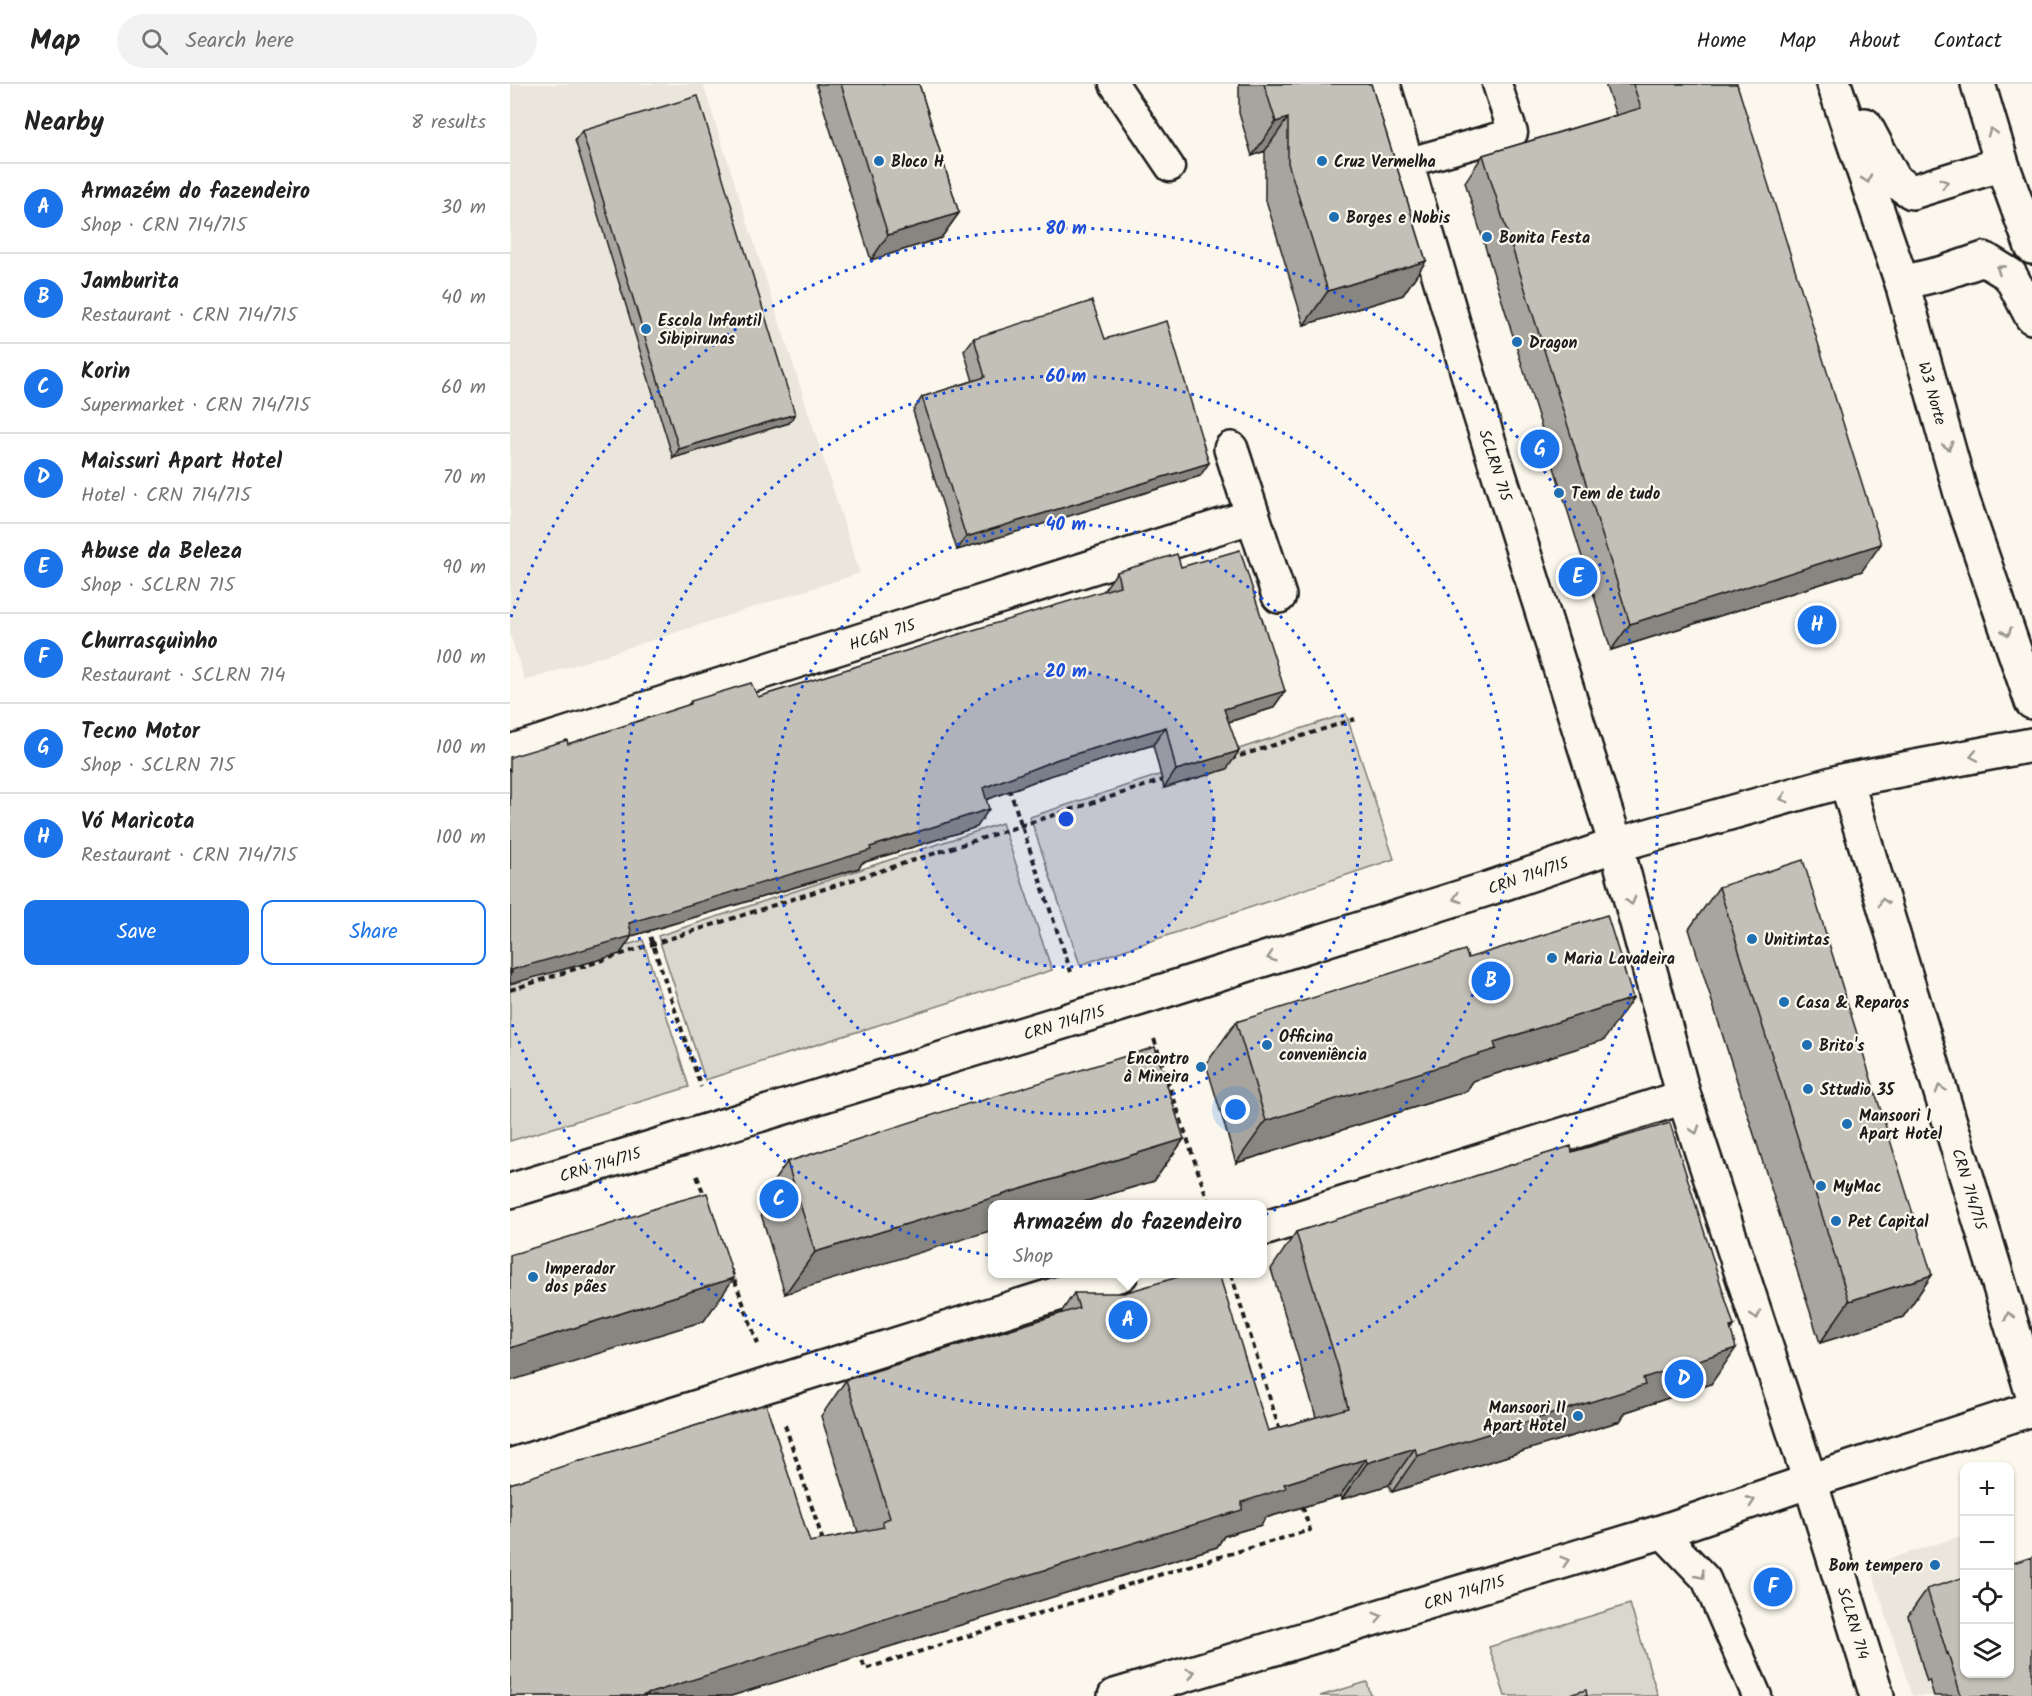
<!DOCTYPE html>
<meta charset="utf-8">
<style>
:root{--surface:#fff;--page:#f2f2f2;--text:#222;--muted:#767676;--line:#e0e0e0;--accent:#1a73e8}
body{margin:0;font-family:Kalam,sans-serif;background:var(--page);color:var(--text)}
.controls{position:absolute;right:18px;bottom:18px;display:grid;overflow:hidden;border-radius:12px;box-shadow:0 2px 4px #0004}
.controls button{width:54px;height:54px;display:grid;place-items:center;padding:0;border:0;border-bottom:2px solid var(--line);background:var(--surface);color:var(--text);font:30px sans-serif}
.you{position:absolute;left:726px;top:1026px;width:21px;height:21px;margin:-15px;border:4px solid #fff;border-radius:50%;background:#1a73e8;box-shadow:0 0 0 9px #1a73e833}
.badge{display:grid;place-items:center;width:39px;height:39px;border-radius:50%;background:var(--accent);color:#fff;font-size:20px;font-weight:700}
.pin{position:absolute;translate:-50% -50%;border:3px solid #fff;box-shadow:0 2px 6px #0006}
.popup{position:absolute;left:478px;top:1116px;width:279px;height:78px;box-sizing:border-box;display:grid;place-content:center;border-radius:12px;background:var(--surface);filter:drop-shadow(0 2px 4px #0005);font-size:20px;white-space:nowrap;color:var(--muted)}
.popup b{font-size:22px;color:var(--text)}
.popup::after{content:'';position:absolute;left:50%;top:100%;margin-left:-12px;border:12px solid transparent;border-top-color:var(--surface)}
.list{margin:0;padding:0;list-style:none}
h2{display:flex;justify-content:space-between;align-items:center;height:78px;margin:0;padding:0 24px;font-size:26px}
h2 small{font-size:20px;font-weight:400;color:var(--muted)}
.list li{display:grid;grid-template-columns:39px 1fr auto;gap:18px;align-items:center;box-sizing:border-box;height:90px;padding:0 24px;border-top:2px solid var(--line)}
.list b{display:block;font-size:22px;white-space:nowrap}
.list p{margin:0;font-size:20px;white-space:nowrap;color:var(--muted)}
.list em{font-size:20px;font-style:normal;color:var(--muted)}
.actions{display:flex;gap:12px;padding:18px 24px}
.actions a{flex:1;padding:14px 0;border:2px solid var(--accent);border-radius:12px;text-align:center;font-size:21px;color:var(--accent)}
.actions .main{background:var(--accent);color:#fff}
.icon{flex:none;width:33px;height:33px;fill:none;stroke:currentColor;stroke-width:2;stroke-linecap:round;stroke-linejoin:round}
.map{position:relative;flex:none;width:1522px;height:1612px;overflow:hidden}
header{display:flex;align-items:center;gap:36px;box-sizing:border-box;height:84px;padding:0 30px;background:var(--surface);border-bottom:2px solid var(--line)}
header strong{font-size:28px}
nav{display:flex;gap:33px;margin-inline-start:auto;font-size:21px}
.search{width:420px;height:54px;background:var(--page);display:flex;align-items:center;gap:15px;box-sizing:border-box;padding:0 21px;border-radius:33px;color:var(--muted);font-size:22px}
main{display:flex}
aside{flex:1;background:var(--surface)}
.map>svg:first-child{display:block}
.built{fill:#eae6dc}
.green{fill:#dad7ce;stroke:#7b7a75;stroke-width:1.5}
.lines{fill:none;stroke-linecap:round;stroke-linejoin:round}
.lane-casing{stroke:#1c1c1c;stroke-width:33}
.street-casing{stroke:#1c1c1c;stroke-width:38}
.secondary-casing{stroke:#1c1c1c;stroke-width:38}
.primary-casing{stroke:#1c1c1c;stroke-width:38}
.path{stroke:#1c1c1c;stroke-width:4;stroke-dasharray:6 4.5;stroke-linecap:butt}
.lane{stroke:#fbf7ec;stroke-width:28}
.street{stroke:#fbf7ec;stroke-width:33}
.secondary{stroke:#fbf7ec;stroke-width:33}
.primary{stroke:#fbf7ec;stroke-width:33}
.wall{fill:#a8a59e;stroke:#1c1c1c;stroke-width:1.5}
.shaded-wall{fill:#888681;stroke:#1c1c1c;stroke-width:1.5}
.building{fill:#c3c0b8;stroke:#1c1c1c;stroke-width:1.5}
.oneway{stroke:#97948e}
.ring{fill:none;stroke:#1d4ed8;stroke-width:3;stroke-dasharray:3 6}
.poi-dot{fill:#1f6fb2;stroke:#fbf7ec;stroke-width:2}
.labels{text-anchor:middle;stroke-width:4.5;stroke-linejoin:round;paint-order:stroke}
.poi-label{font-size:16px;font-weight:bold;fill:#1c1c1c;stroke:#fbf7ec;text-anchor:start}
.street-label{font-size:16px;fill:#1c1c1c;stroke:#fbf7ec}
.centre{fill:#1d4ed8;stroke:#fbf7ec;stroke-width:3}
.ring-label{font-size:18px;text-anchor:middle;font-weight:bold;fill:#1d4ed8;stroke:#fbf7ec;stroke-width:4.5;stroke-linejoin:round;paint-order:stroke}
</style>
<header>
<strong>Map</strong>
<div class="search"><svg class="icon" aria-label="search" viewBox="0 0 24 24"><circle cx="10" cy="10" r="6"/><path d="M15 15l6 6"/></svg>Search here</div>
<nav><a>Home</a><a>Map</a><a>About</a><a>Contact</a></nav>
</header>
<main>
<aside>
<h2>Nearby<small>8 results</small></h2>
<ul class="list">
<li><span class="badge">A</span><div><b>Armazém do fazendeiro</b><p>Shop · CRN 714/715</p></div><em>30 m</em></li>
<li><span class="badge">B</span><div><b>Jamburita</b><p>Restaurant · CRN 714/715</p></div><em>40 m</em></li>
<li><span class="badge">C</span><div><b>Korin</b><p>Supermarket · CRN 714/715</p></div><em>60 m</em></li>
<li><span class="badge">D</span><div><b>Maissuri Apart Hotel</b><p>Hotel · CRN 714/715</p></div><em>70 m</em></li>
<li><span class="badge">E</span><div><b>Abuse da Beleza</b><p>Shop · SCLRN 715</p></div><em>90 m</em></li>
<li><span class="badge">F</span><div><b>Churrasquinho</b><p>Restaurant · SCLRN 714</p></div><em>100 m</em></li>
<li><span class="badge">G</span><div><b>Tecno Motor</b><p>Shop · SCLRN 715</p></div><em>100 m</em></li>
<li><span class="badge">H</span><div><b>Vó Maricota</b><p>Restaurant · CRN 714/715</p></div><em>100 m</em></li>
</ul>
<div class="actions"><a class="main">Save</a><a>Share</a></div>
</aside>
<div class="map">
<svg width="1522" height="1612" viewBox="0 0 1522 1612">
<rect width="100%" height="100%" fill="#fbf7ec"/>
<filter id="ink" filterUnits="userSpaceOnUse"><feTurbulence type="fractalNoise" baseFrequency=".0167" numOctaves="2"/><feDisplacementMap in="SourceGraphic" scale="12" xChannelSelector="R" yChannelSelector="G"/><feConvolveMatrix kernelMatrix="1 2 1 2 8 2 1 2 1" color-interpolation-filters="sRGB"/></filter>
<g filter="url(#ink)">
<path class="built" d="M0 0H193L350 489 15 597 0 551Z
M1454 1451V1590H1500V1474L1522 1545V1612H1402L1360 1481Z"/>
<path class="green" d="M836 630 884 775 570 881 520 733Z
M492 739 542 886 195 996 148 852Z
M133 856 179 1003 0 1057V897Z
M1120 1520 1148 1612H995L979 1563Z
M857 1598 861 1612H810Z"/>
<g class="lines">
<g class="lane-casing">
<path id="lane" d="M604 0 660 83
M896 79 1003 49 987 0
M1151 1448 1196 1495 1247 1612"/>
</g>
<g class="street-casing">
<path id="street" d="M721 365 769 512
M0 668 743 432
M753 1145 1174 1013
M0 1382 611 1190"/>
</g>
<g class="secondary-casing">
<path id="secondary" d="M873 0 969 327 1106 761 1174 1013 1300 1397 1367 1612
M1336 696 1522 1308
M0 1107 631 914 977 805 1106 761 1336 696 1522 661
M605 1612 1151 1448 1300 1397 1522 1325"/>
</g>
<g class="primary-casing">
<path id="primary" d="M1324 0 1392 199 1453 417 1522 618
M1468 0 1492 80 1522 163
M1355 41 1385 97 1402 108 1492 80
M1392 199 1433 189 1474 175 1500 191 1522 233"/>
</g>
<path class="path" d="M720 675 845 635
M499 704 561 888
M137 843 191 1003
M0 906 656 695
M644 955 699 1120
M187 1092 195 1114
M221 1186 248 1260
M721 1190 770 1347
M275 1341 314 1460
M349 1567 355 1585 652 1490 800 1446 792 1421"/>
<use href="#lane" class="lane"/>
<use href="#street" class="street"/>
<use href="#secondary" class="secondary"/>
<use href="#primary" class="primary"/>
</g>
<path class="wall" d="M306 0H409L449 129 431 154 361 176Z
M729 0H861L916 177 893 211 794 241 755 113V67L742 72 729 29Z
M1095 0H1227L1352 487 1101 566 955 98 973 71 1106 31Z
M72 47 279 339 163 374 65 56Z
M464 254 595 255 690 392 447 466 403 327 412 313 463 297 454 267Z
M671 483 775 607 763 624 719 638 717 685 654 704 643 661 536 693 476 716 467 743 352 779 349 784 122 852 110 870 58 660 178 621 181 617 248 613 595 507 594 506 607 488Z
M1209 803 1422 1191 1393 1233 1310 1259 1179 845Z
M958 874 1094 956 963 997 957 1007 726 1079 696 980 726 938Z
M461 1020 674 1055 644 1097 567 1120H483L275 1210 248 1120 277 1078Z
M1062 1068 1224 1242 1221 1246 1201 1300 1116 1328 1110 1337 882 1408 879 1401 832 1415 830 1412 755 1434 751 1441 714 1452 707 1463 375 1564 221 1612H0L71 1377 300 1458 348 1448 311 1332 336 1296 550 1230 564 1209 758 1347 806 1333 802 1319 761 1185 786 1148Z
M1417 1505 1522 1612H1424L1419 1596 1417 1598 1398 1532Z"/>
<path class="shaded-wall" d="M778 34 755 67 742 72 766 38Z
M449 129 431 154 361 176 378 151Z
M916 177 893 211 794 241 818 207Z
M285 330 279 339 163 374 169 365Z
M699 379 690 392 447 466 456 453Z
M1371 460 1352 487 1101 566 1120 540Z
M775 607 763 624 702 643 714 625Z
M656 643 643 661 536 693 460 722 473 704 548 675Z
M729 667 717 685 654 704 666 686Z
M479 725 467 743 352 779 349 784 122 852 110 870 0 900V887L1 886 119 839Z
M1123 914 1094 956 963 997 957 1007 726 1079 756 1037 984 958Z
M674 1055 644 1097 567 1120H483V1146L275 1210 305 1168Z
M1422 1191 1393 1233 1310 1259 1339 1217Z
M224 1194 194 1237 0 1297V1264Z
M1224 1242 1203 1271 1226 1264 1201 1300 1116 1328 1110 1337 882 1408 907 1372Z
M905 1364 879 1401 832 1415 857 1379Z
M856 1375 830 1412 755 1434 751 1441 714 1452 707 1463 375 1564 221 1612H131L732 1418 774 1400Z"/>
<path class="building" d="M331 0H409L449 129 378 151Z
M754 0H861L916 177 818 207 778 79V34L766 38Z
M1123 0H1227L1371 460 1120 540 973 71 1131 24Z
M188 12 285 330 169 365 72 47Z
M582 217 595 255 657 237 699 379 456 453 412 313 475 293 464 254Z
M730 466 775 607 714 625 729 667 666 686 656 643 548 675 473 704 479 725 360 763 361 766 119 839 122 852 1 886 2 889 0 890V673L57 656 58 660 181 620V617L241 599 248 613 453 549 610 502 607 488 667 470 671 483Z
M1293 776 1422 1191 1339 1217 1209 803Z
M1097 831 1123 914 984 958 986 965 756 1037 726 938 955 866 958 874Z
M645 963 674 1055 305 1168 277 1078 460 1019 461 1020Z
M1160 1039 1224 1242 1220 1243 1226 1264 1133 1294 1135 1301 907 1372 905 1364 857 1379 856 1375 774 1400 776 1404 732 1418V1426L400 1527 131 1612H0V1400L71 1376V1377L256 1320 300 1458 374 1443 372 1437 380 1434 336 1296 569 1224 564 1209H614L678 1190H709L758 1347 838 1324 828 1283 786 1148 1061 1062 1062 1068Z
M197 1109 224 1194 0 1264V1171L104 1139 157 1120Z
M1522 1473V1612H1451L1438 1569 1437 1570 1417 1505 1455 1493V1590H1500V1480Z
M1076 1606 1077 1612H1056Z"/>
<defs><path id="oneway-chevron" d="M-2-3.5L2.5 0L-2 3.5" fill="none" stroke-width="1.6" stroke-linecap="round" stroke-linejoin="round" transform="scale(1.5)"/></defs>
<g class="oneway">
<use href="#oneway-chevron" transform="translate(1482 48) rotate(-107)"/>
<use href="#oneway-chevron" transform="translate(1357 95) rotate(71)"/>
<use href="#oneway-chevron" transform="translate(1434 99) rotate(-16)"/>
<use href="#oneway-chevron" transform="translate(1490 185) rotate(-147)"/>
<use href="#oneway-chevron" transform="translate(1438 362) rotate(74)"/>
<use href="#oneway-chevron" transform="translate(1497 548) rotate(72)"/>
<use href="#oneway-chevron" transform="translate(1464 672) rotate(169)"/>
<use href="#oneway-chevron" transform="translate(1274 714) rotate(164)"/>
<use href="#oneway-chevron" transform="translate(947 814) rotate(162)"/>
<use href="#oneway-chevron" transform="translate(1121 817) rotate(75)"/>
<use href="#oneway-chevron" transform="translate(1373 818) rotate(-107)"/>
<use href="#oneway-chevron" transform="translate(761 873) rotate(162)"/>
<use href="#oneway-chevron" transform="translate(1430 1005) rotate(-107)"/>
<use href="#oneway-chevron" transform="translate(1185 1046) rotate(72)"/>
<use href="#oneway-chevron" transform="translate(1246 1231) rotate(72)"/>
<use href="#oneway-chevron" transform="translate(1499 1232) rotate(-107)"/>
<use href="#oneway-chevron" transform="translate(1241 1417) rotate(-19)"/>
<use href="#oneway-chevron" transform="translate(1055 1477) rotate(-17)"/>
<use href="#oneway-chevron" transform="translate(1191 1491) rotate(51)"/>
<use href="#oneway-chevron" transform="translate(868 1533) rotate(-17)"/>
<use href="#oneway-chevron" transform="translate(681 1589) rotate(-17)"/>
</g>
</g>
<circle cx="556" cy="735" r="148" fill="#1d4ed8" fill-opacity=".12"/>
<g class="ring">
<circle cx="556" cy="735" r="148"/>
<circle cx="556" cy="735" r="295"/>
<circle cx="556" cy="735" r="443"/>
<path d="M1 533A591 591 0 1 1 1 937"/>
</g>
<g class="poi-dot">
<circle cx="369" cy="77" r="6"/>
<circle cx="812" cy="77" r="6"/>
<circle cx="824" cy="133" r="6"/>
<circle cx="977" cy="153" r="6"/>
<circle cx="136" cy="245" r="6"/>
<circle cx="1007" cy="258" r="6"/>
<circle cx="1049" cy="409" r="6"/>
<circle cx="1242" cy="855" r="6"/>
<circle cx="1042" cy="874" r="6"/>
<circle cx="1274" cy="918" r="6"/>
<circle cx="757" cy="961" r="6"/>
<circle cx="1297" cy="961" r="6"/>
<circle cx="691" cy="983" r="6"/>
<circle cx="1298" cy="1005" r="6"/>
<circle cx="1337" cy="1040" r="6"/>
<circle cx="1311" cy="1102" r="6"/>
<circle cx="1326" cy="1137" r="6"/>
<circle cx="23" cy="1193" r="6"/>
<circle cx="1068" cy="1332" r="6"/>
<circle cx="1425" cy="1481" r="6"/>
</g>
<g class="labels">
<g class="poi-label">
<text x="381" y="83">Bloco H</text>
<text x="824" y="83">Cruz Vermelha</text>
<text x="836" y="139">Borges e Nobis</text>
<text x="989" y="159">Bonita Festa</text>
<text x="148" y="242">Escola Infantil<tspan x="148" dy="18">Sibipirunas</tspan></text>
<text x="1019" y="264">Dragon</text>
<text x="1061" y="415">Tem de tudo</text>
<text x="1254" y="861">Unitintas</text>
<text x="1054" y="880">Maria Lavadeira</text>
<text x="1286" y="924">Casa &amp; Reparos</text>
<text x="769" y="958">Officina<tspan x="769" dy="18">conveniência</tspan></text>
<text x="1309" y="967">Brito's</text>
<text x="679" y="980" text-anchor="end">Encontro<tspan x="679" dy="18">à Mineira</tspan></text>
<text x="1310" y="1011">Sttudio 35</text>
<text x="1349" y="1037">Mansoori I<tspan x="1349" dy="18">Apart Hotel</tspan></text>
<text x="1323" y="1108">MyMac</text>
<text x="1338" y="1143">Pet Capital</text>
<text x="35" y="1190">Imperador<tspan x="35" dy="18">dos pães</tspan></text>
<text x="1056" y="1329" text-anchor="end">Mansoori II<tspan x="1056" dy="18">Apart Hotel</tspan></text>
<text x="1413" y="1487" text-anchor="end">Bom tempero</text>
</g>
<g class="street-label">
<text transform="translate(1423 309) rotate(74)" y="6">W3 Norte</text>
<text transform="translate(986 381) rotate(72)" y="6">SCLRN 715</text>
<text transform="translate(372 550) rotate(-18)" y="6">HCGN 715</text>
<text transform="translate(1018 791) rotate(-19)" y="6">CRN 714/715</text>
<text transform="translate(554 938) rotate(-17)" y="6">CRN 714/715</text>
<text transform="translate(90 1080) rotate(-17)" y="6">CRN 714/715</text>
<text transform="translate(1460 1105) rotate(73)" y="6">CRN 714/715</text>
<text transform="translate(954 1508) rotate(-17)" y="6">CRN 714/715</text>
<text transform="translate(1344 1539) rotate(73)" y="6">SCLRN 714</text>
</g>
</g>
<circle cx="556" cy="735" r="9" class="centre"/>
<g class="ring-label">
<text x="556" y="150">80 m</text>
<text x="556" y="298">60 m</text>
<text x="556" y="446">40 m</text>
<text x="556" y="593">20 m</text>
</g>
</svg>
<div class="controls">
<button>+</button>
<button>−</button>
<button><svg class="icon" aria-label="locate" viewBox="0 0 24 24"><circle cx="12" cy="12" r="6"/><path d="M12 2v4M12 18v4M2 12h4M18 12h4"/></svg></button>
<button><svg class="icon" aria-label="layers" viewBox="0 0 24 24"><path d="M12 4l9 5-9 5-9-5zM3 14l9 5 9-5"/></svg></button>
</div>
<div class="you"></div>
<div class="pin badge" style="left:618px;top:1236px">A</div>
<div class="popup"><b>Armazém do fazendeiro</b>Shop</div>
<div class="pin badge" style="left:981px;top:897px">B</div>
<div class="pin badge" style="left:269px;top:1115px">C</div>
<div class="pin badge" style="left:1174px;top:1295px">D</div>
<div class="pin badge" style="left:1068px;top:493px">E</div>
<div class="pin badge" style="left:1263px;top:1503px">F</div>
<div class="pin badge" style="left:1030px;top:365px">G</div>
<div class="pin badge" style="left:1307px;top:541px">H</div>
</div>
</main>
